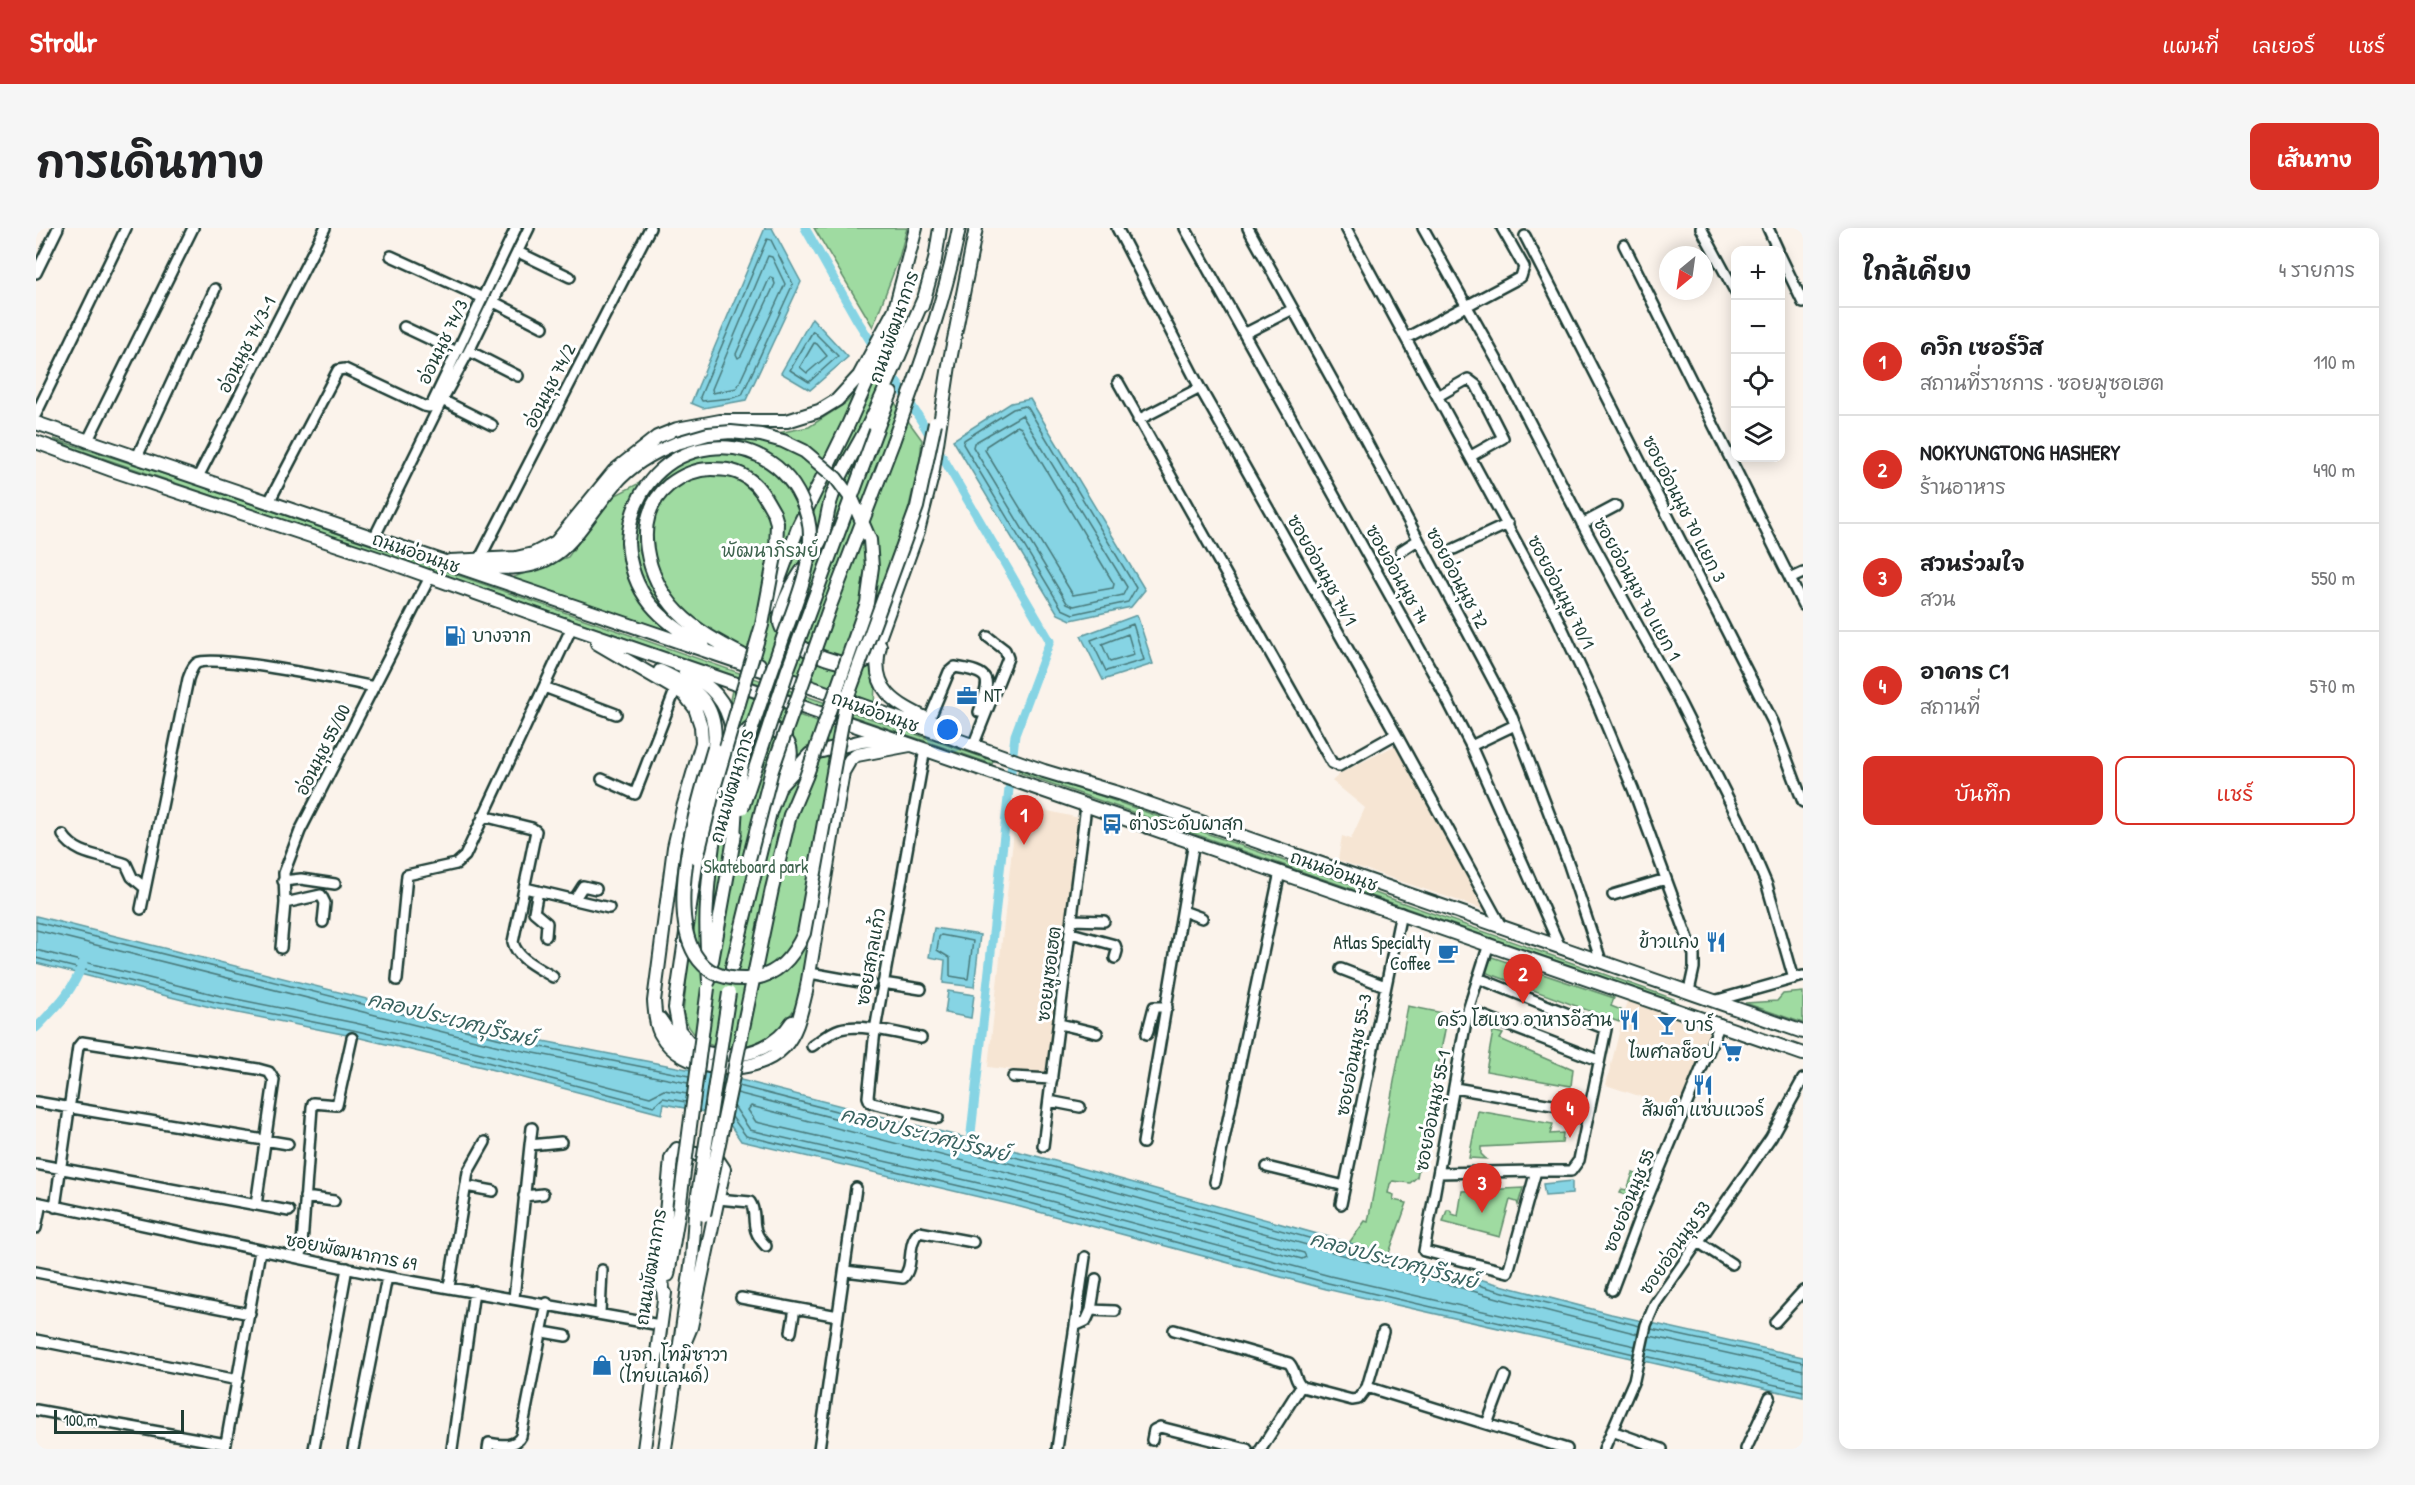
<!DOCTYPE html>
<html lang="th">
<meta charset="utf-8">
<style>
:root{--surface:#fff;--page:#f6f6f6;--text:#202124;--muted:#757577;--line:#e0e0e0;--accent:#d93025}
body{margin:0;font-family:"Patrick Hand","Playpen Sans Thai",sans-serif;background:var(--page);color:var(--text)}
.controls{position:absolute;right:18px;top:18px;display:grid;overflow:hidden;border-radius:12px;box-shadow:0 3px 15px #0003}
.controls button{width:54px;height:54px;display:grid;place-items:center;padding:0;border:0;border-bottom:2px solid var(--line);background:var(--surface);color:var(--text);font:30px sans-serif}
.compass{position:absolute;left:1623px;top:18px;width:54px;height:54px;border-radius:50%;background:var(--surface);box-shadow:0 3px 15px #0003;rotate:209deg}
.scale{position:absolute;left:18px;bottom:15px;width:130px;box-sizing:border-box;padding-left:6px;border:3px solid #1f3d34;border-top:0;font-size:16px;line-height:21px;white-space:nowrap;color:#1f3d34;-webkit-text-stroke:4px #fff;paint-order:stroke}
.you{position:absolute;left:912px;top:502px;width:21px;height:21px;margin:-15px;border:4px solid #fff;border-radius:50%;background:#1a73e8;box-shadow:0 0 0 9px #1a73e833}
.badge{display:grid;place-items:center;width:39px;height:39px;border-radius:50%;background:var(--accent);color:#fff;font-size:20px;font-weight:700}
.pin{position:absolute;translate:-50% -50px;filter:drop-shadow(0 2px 3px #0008)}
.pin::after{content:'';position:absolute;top:32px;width:21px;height:18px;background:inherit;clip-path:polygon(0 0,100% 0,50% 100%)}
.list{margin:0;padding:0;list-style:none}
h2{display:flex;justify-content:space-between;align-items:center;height:78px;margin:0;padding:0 24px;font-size:26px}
h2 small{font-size:20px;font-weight:400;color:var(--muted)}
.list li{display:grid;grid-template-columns:39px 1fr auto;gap:18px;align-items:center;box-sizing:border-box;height:108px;padding:0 24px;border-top:2px solid var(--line)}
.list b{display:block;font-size:22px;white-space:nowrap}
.list p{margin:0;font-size:20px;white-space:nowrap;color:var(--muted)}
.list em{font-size:20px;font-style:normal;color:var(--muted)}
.actions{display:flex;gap:12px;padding:18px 24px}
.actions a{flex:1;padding:14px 0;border:2px solid var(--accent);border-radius:12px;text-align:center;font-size:21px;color:var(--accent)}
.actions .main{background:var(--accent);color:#fff}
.icon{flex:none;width:33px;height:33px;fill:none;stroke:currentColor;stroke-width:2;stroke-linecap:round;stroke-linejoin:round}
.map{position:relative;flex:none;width:1767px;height:1221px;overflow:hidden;border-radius:12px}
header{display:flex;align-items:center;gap:36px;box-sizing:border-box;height:84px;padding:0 30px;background:var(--accent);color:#fff}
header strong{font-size:28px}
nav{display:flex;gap:33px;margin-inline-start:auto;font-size:21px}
.intro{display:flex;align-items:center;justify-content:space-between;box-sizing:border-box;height:144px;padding:0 36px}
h1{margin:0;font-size:42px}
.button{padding:15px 27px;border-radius:12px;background:var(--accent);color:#fff;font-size:21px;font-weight:700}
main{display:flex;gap:36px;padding:0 36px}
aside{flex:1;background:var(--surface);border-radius:12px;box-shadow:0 3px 15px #0003}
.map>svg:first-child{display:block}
.built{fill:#f6e5d3}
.green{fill:#9fdba1;stroke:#5f8c6a;stroke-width:1.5}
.water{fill:#86d4e4;stroke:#5d989e;stroke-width:1.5}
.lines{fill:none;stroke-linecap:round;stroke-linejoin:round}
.shore{stroke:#48797a;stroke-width:1.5}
.canal{stroke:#86d4e4;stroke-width:9}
.minor-casing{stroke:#1f3d34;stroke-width:14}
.major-casing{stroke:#1f3d34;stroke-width:16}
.minor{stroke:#fff;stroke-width:9}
.major{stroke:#fff;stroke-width:12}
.major-bridge-casing{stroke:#1f3d34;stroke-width:16;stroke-linecap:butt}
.major-bridge{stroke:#fff;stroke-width:12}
.labels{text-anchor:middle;stroke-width:6;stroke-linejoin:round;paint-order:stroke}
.street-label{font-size:18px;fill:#1f3d34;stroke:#fff}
.park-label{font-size:18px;fill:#3f644f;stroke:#fff}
.poi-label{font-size:18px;fill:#1f3d34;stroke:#fff;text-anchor:start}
.water-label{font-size:20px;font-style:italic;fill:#396360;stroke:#fff}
</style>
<header>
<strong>Strollr</strong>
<nav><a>แผนที่</a><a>เลเยอร์</a><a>แชร์</a></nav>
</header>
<div class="intro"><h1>การเดินทาง</h1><a class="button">เส้นทาง</a></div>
<main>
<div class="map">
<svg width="1767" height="1221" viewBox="0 0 1767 1221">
<rect width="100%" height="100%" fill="#fbf3eb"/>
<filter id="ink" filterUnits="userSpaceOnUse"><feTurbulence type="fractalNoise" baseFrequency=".0167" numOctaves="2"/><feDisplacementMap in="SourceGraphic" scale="12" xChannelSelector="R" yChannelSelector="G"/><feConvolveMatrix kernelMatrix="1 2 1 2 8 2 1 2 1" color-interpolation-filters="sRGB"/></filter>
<g filter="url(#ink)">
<path class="built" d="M1360 517 1450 682 1302 632 1306 608 1315 611 1329 580 1296 553 1305 545Z
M981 576 1043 590 1012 846 952 839Z
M1591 773 1678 804 1645 882 1570 857Z"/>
<path class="green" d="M778 0H871L863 30 837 99Z
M838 146 886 212 884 231 869 296 842 367 838 482 465 354 532 329 574 270 678 217 773 199 810 175Z
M18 211 153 254 957 533 956 536 35 219Z
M696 462 800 501 794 530 764 772C757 781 751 795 742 802 710 826 661 831 647 785L656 700 661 630Z
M983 542 1065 568 1638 771V774L982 544Z
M1456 729 1578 770 1575 778 1585 782 1583 794 1449 744Z
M1767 764V795L1709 775 1741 773 1747 766Z
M1372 778 1412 786 1381 949 1374 955 1357 953 1354 956 1352 965 1358 967 1357 972 1371 975 1352 1028 1310 1019 1329 993 1332 994Z
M1457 803 1467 806 1464 811 1529 839 1530 838 1537 841 1535 858 1450 843Z
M1442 883 1517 896 1514 906 1527 905 1526 915 1445 919V926L1450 931 1433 930Z
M1597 945 1619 953 1611 972 1584 965 1586 961 1591 962Z
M1487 960 1482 977 1481 974 1474 972 1464 1009 1407 994 1411 982H1414L1416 986 1422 988 1426 963Z"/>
<path class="water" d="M729 0H736L765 54 710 172 667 180 655 175Z
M776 90 812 129 774 162 745 145Z
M994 171 1109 362 1095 379 1035 392 1022 386 917 212 975 175Z
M1101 387 1117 436 1067 452 1045 408Z
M0 688 466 805 697 850 1019 933 1472 1059 1575 1086 1767 1129V1169L1290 1061 973 976 705 913 688 888 628 876 626 886 446 839 316 808 182 781 0 735Z
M898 700 944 707 938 759 907 755 909 732 893 729Z
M912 763 938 767 935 790 909 785Z
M1536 953V966L1509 968 1507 956Z"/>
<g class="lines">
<path class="shore" d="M731 11 735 12 757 56 706 167 696 170 666 173 664 169Z
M732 28 736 29 749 56 701 160 677 165 676 161Z
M734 49 737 50 739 56 705 128 702 130 700 126Z
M777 103 802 128 773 154 754 142Z
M778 115 781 116 791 128 771 145 764 139Z
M989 178 992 180 1100 360 1092 374 1037 386 1026 381 927 216 928 212 977 181Z
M986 187 1091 359 1087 367 1038 378 1031 375 937 219 938 215Z
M981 198 985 200 1078 356 1077 360 1037 367 949 222 950 218Z
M1097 396 1108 432 1070 443 1055 412Z
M1092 406 1098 427 1074 434 1066 416Z
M0 694 465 811 653 848
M0 702 463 818 652 855
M905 707 937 713 932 751 914 748V730L901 722 903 709Z
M0 722 185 768 319 795 449 826 614 869 628 862 651 866
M0 730 183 775 317 802 447 833 618 878 627 870 650 874
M703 858 1017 939 1471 1065 1604 1098
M701 865 1015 946 1469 1072 1602 1106
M698 878 714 902 977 963 1294 1048 1599 1118
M715 878 1013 955 1268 1025 1270 1029 1266 1031 979 954 720 894 712 882Z
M696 889 710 908 975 970 1292 1055 1598 1126
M1615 1101 1767 1134
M1614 1108 1767 1142
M1611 1121 1767 1155
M1609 1128 1767 1163"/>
<path class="canal" d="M769 0 821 92 886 194 1014 413 979 507 933 923
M0 800C21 778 36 765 47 735"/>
<g class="minor-casing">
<path id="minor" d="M1081 0 1164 160 1360 506 1465 698
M1149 0 1401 452 1435 518 1524 719
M1212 0 1329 211 1475 486 1533 637 1565 733
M1310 0 1522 391 1561 475 1597 561 1658 727V740L1653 763
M1387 0 1472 152 1549 301 1643 473 1703 592 1731 657 1758 751
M1665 0 1700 65
M1732 0 1742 22
M1489 8 1737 494 1767 574
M1588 17 1767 377
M482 24 534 49
M1744 27 1767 75
M355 28 447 70
M0 45 22 0
M458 74 507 99
M368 99 421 124
M1208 106 1257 81
M1370 110 1485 49 1488 39 1466 0
M433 123 482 148
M1082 154 1296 535 1303 538 1360 506
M1402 168 1432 151 1440 157 1467 210 1435 228
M406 172 456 197
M0 186 90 0
M1102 192 1164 160
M51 214 157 0
M101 229 179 61
M162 249 289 0
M233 274 302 142 309 141 388 178 393 179 396 176 480 0
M1546 296 1580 278
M338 310 406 172 433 123 493 0
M1418 321 1472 296
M1365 323 1382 312
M443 332 614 0
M1754 351 1767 345
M508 459 580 486
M893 492 913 444 919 439C958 445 954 451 943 484
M937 518 972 430 969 422 952 409
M1435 518 1479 497
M889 521 839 802 832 869 834 874 840 876 902 890
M566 551 599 566 640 460
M447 588 496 600 500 603 477 714C481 731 503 740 517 749
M27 607C41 629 68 627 90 636L96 649 109 660
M247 653 265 651 299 656
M489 660 573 680
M502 663 498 684 511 695 510 708
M1577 667 1630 651
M538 672 547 658 560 661
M249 675 285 667 289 675 287 694
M105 681 152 451C154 446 156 438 161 435 180 426 311 453 338 459
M1147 683 1166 690
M1037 692 1068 693
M1035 705 1079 717 1081 723 1079 730
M245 720 249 675 248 645 264 603 394 349
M1305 741 1349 758
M774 745 835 756
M1442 750 1570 801 1543 932 1535 943H1500L1472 1044 1388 1023 1432 782 1453 716
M361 752 371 647 420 636 429 628 535 401
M847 755 885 761
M1678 773 1767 748
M1432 782 1562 832
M1024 796 1061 805
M1111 806 1118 779H1131
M776 818C785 812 794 804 804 801 825 795 864 806 885 810
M977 849 1016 851
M1419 860 1545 882 1551 886
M1013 873 1044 879
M0 874 252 916
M1107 915 1158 614
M494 917 496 900
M1007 918 1050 578
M0 936 253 983
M1231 939 1309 958
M1403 945 1500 943
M1179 954 1244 644
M430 958 457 963
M488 968 507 966
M269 969 298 973
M682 971 714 974C723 987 711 999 730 1018
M0 974 351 1049 624 1097
M1305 976 1365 685
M19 979 42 819 46 814 222 841 233 844 238 852 220 977
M0 1000 5 975
M1662 1014 1696 1036
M265 1030 276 879 277 875 301 877 316 810
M809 1043 867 1050C879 1038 870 1016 883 1004L937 1014
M0 1044 214 1086
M413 1059 432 944 449 914
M1576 1062 1604 988 1684 796
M478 1070 494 917 525 914
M705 1070 802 1088
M1055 1082 1060 1051
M564 1085 566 1042
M1739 1094 1767 1063
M1039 1098 1050 1093 1055 1082 1079 1083
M1138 1102 1253 1135C1260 1142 1258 1153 1266 1159L1316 1172 1322 1171 1331 1159 1531 1221
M507 1104 530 1108
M755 1104 759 1080
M0 1112 202 1152
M1331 1159 1347 1104
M0 1182 190 1216
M1451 1196 1469 1148
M1576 1203 1626 1221
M1116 1212 1118 1202 1124 1199 1211 1221
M189 1221 224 1023
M278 1221 311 1040
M317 1221 351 1049
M416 1221 438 1063
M452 1221 453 1215C464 1217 479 1220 485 1208L511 1075
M783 1221 820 960
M1021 1221 1049 1029
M1225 1221 1265 1158
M1568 1221 1598 1152 1610 1097 1619 1076 1735 909 1767 851
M1710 1221 1734 1169"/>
</g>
<g class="major-casing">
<path id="major" d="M888 70C869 112 853 155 833 196 821 220 804 244 796 269 791 282 791 296 786 309 774 336 749 359 744 390 740 415 804 441 824 435 830 434 834 429 838 424L882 303 896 248 914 131
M886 78 899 32 904 0
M913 137 940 0
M0 195 744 448 1008 543 1085 566 1767 804
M840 203 855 165
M0 214 76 242 347 332 521 394 1767 826
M857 214C882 144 909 74 923 0
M592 314C595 368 625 392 668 419
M414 333 480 330 497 326 520 314 578 243 621 209 641 201 684 193H751L783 183 801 172 823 148 859 81 880 0
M444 338C528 349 533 310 579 256 595 237 618 224 641 215
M733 379 763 297 812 197 847 118
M561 415 648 466 659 480 665 498 666 515 647 580 638 619 618 773C619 784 619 795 624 805 645 846 718 851 748 819 762 803 765 783 770 764L807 544 814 532 821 527 874 517
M844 418C829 473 879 482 914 503
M723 436C696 421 664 407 642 384 611 352 593 290 633 257 645 248 659 241 675 241 689 241 702 242 714 252 725 260 731 273 738 285
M624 443C661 460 683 476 678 520
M649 444C675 457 691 473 696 502
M676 733 695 628
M696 739 734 584 744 558 774 526 826 513 853 510
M673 753C671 727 669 701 671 675 672 647 688 488 727 496 734 498 739 501 743 505 764 520 752 538 744 558
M624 791C651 838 727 840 756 794
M658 820 643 802 639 780 661 630
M632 1047 643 982
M628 1071 625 1041 635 930 641 921 682 932 688 941 655 1099 640 1135
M608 1221 629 1065
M629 1221 656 1031 659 986"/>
</g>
<use href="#minor" class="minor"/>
<use href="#major" class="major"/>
<g class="major-bridge-casing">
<path id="major-bridge" d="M641 215 672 206 695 204 725 207 747 213 768 223 800 250 817 273 834 312 836 339 831 375 770 549 754 587 736 661 668 987
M592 314C598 201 745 184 772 291 781 328 759 376 747 410 734 449 719 487 708 527 701 555 699 584 698 613
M678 520C662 575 603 754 710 751 740 750 757 730 768 705L810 473 881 279 899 195
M706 580 752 441 840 203
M695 628 699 605
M661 630 678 560 726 397 740 323 741 295 738 285
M712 635 736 542 794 378 857 214
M643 982 672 760
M659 986 693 765"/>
</g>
<use href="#major-bridge" class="major-bridge"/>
</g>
</g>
<defs>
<g id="fuel-bare" transform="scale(1.62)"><path d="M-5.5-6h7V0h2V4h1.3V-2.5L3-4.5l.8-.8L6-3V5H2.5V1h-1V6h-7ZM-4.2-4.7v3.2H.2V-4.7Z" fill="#1f6fb2" stroke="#fff" stroke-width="2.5" paint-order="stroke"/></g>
<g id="office-bare" transform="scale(1.62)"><path d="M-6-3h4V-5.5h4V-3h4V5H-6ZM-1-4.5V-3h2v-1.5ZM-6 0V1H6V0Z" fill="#1f6fb2" stroke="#fff" stroke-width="2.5" paint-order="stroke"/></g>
<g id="bus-bare" transform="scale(1.62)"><path d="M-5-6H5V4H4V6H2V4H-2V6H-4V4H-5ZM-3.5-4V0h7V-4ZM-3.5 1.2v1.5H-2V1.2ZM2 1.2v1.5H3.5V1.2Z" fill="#1f6fb2" stroke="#fff" stroke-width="2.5" paint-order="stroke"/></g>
<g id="restaurant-bare" transform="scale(1.62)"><path d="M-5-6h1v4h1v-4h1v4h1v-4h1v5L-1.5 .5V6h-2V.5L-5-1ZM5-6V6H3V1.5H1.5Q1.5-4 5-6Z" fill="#1f6fb2" stroke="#fff" stroke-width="2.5" paint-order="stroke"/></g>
<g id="cafe-bare" transform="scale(1.62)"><path d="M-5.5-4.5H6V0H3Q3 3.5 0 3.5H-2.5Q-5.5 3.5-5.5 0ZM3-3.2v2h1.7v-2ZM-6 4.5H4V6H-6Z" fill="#1f6fb2" stroke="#fff" stroke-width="2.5" paint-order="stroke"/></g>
<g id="bar-bare" transform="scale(1.62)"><path d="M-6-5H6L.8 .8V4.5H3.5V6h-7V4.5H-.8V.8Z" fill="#1f6fb2" stroke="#fff" stroke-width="2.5" paint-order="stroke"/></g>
<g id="supermarket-bare" transform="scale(1.62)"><path d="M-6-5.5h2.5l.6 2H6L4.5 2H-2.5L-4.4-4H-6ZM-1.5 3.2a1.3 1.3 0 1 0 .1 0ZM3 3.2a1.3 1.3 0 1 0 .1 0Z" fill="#1f6fb2" stroke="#fff" stroke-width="2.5" paint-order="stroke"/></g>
<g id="shop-bare" transform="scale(1.62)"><path d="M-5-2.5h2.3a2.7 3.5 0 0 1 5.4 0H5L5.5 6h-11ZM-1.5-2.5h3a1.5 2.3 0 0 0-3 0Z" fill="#1f6fb2" stroke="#fff" stroke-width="2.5" paint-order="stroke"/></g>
</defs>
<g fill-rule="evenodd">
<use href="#fuel-bare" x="419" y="408"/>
<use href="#office-bare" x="931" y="468"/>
<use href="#bus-bare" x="1076" y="596"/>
<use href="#restaurant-bare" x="1680" y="714"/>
<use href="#cafe-bare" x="1412" y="725"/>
<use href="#restaurant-bare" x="1593" y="792"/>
<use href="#bar-bare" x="1631" y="797"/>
<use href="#supermarket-bare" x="1696" y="824"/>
<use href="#restaurant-bare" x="1667" y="857"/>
<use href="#shop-bare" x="566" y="1137"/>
</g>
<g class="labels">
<g class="street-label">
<text transform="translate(858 99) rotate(-71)" y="6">ถนนพัฒนาการ</text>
<text transform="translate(407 114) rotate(-64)" y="6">อ่อนนุช 74/3</text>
<text transform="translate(211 117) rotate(-63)" y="6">อ่อนนุช 74/3-1</text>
<text transform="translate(514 158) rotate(-63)" y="6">อ่อนนุช 74/2</text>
<text transform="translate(1648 281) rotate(63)" y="6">ซอยอ่อนนุช 70 แยก 3</text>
<text transform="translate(380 325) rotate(19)" y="6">ถนนอ่อนนุช</text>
<text transform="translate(1286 342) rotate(61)" y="6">ซอยอ่อนนุช 74/1</text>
<text transform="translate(1361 346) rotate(61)" y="6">ซอยอ่อนนุช 74</text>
<text transform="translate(1421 350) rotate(62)" y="6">ซอยอ่อนนุช 72</text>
<text transform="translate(1601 361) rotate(61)" y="6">ซอยอ่อนนุช 70 แยก 1</text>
<text transform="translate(1525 364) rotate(63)" y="6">ซอยอ่อนนุช 70/1</text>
<text transform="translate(839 484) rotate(19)" y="6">ถนนอ่อนนุช</text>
<text transform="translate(287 522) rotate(-63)" y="6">อ่อนนุช 55/00</text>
<text transform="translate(696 558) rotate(-74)" y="6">ถนนพัฒนาการ</text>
<text transform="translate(1298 643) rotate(19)" y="6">ถนนอ่อนนุช</text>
<text transform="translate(835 729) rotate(-80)" y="6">ซอยสกุลแก้ว</text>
<text transform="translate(1013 746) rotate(-83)" y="6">ซอยมูซอเฮต</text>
<text transform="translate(1318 827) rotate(-79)" y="6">ซอยอ่อนนุช 55-3</text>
<text transform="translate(1397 883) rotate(-79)" y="6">ซอยอ่อนนุช 55-1</text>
<text transform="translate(1593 973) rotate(-68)" y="6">ซอยอ่อนนุช 55</text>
<text transform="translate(1639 1020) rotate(-55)" y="6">ซอยอ่อนนุช 53</text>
<text transform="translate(315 1024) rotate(11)" y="6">ซอยพัฒนาการ 69</text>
<text transform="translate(615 1039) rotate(-81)" y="6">ถนนพัฒนาการ</text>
</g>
<g class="park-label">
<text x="734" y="329">พัฒนาภิรมย์</text>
<text x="720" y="645">Skateboard park</text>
</g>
<g class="poi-label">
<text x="436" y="414">บางจาก</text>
<text x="948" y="474">NT</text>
<text x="1093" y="602">ต่างระดับผาสุก</text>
<text x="1663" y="720" text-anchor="end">ข้าวแกง</text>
<text x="1395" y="721" text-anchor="end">Atlas Specialty<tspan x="1395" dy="21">Coffee</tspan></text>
<text x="1576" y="798" text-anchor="end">ครัว โฮแซว อาหารอีสาน</text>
<text x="1648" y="803">บาร์</text>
<text x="1679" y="830" text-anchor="end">ไพศาลช็อป</text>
<text x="1667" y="888" text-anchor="middle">ส้มตำ แซ่บเเวอร์</text>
<text x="583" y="1133">บจก. โทมิซาวา<tspan x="583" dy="21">(ไทยแลนด์)</tspan></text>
</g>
<g class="water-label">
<text transform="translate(416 791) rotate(14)" y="7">คลองประเวศบุรีรมย์</text>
<text transform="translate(889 906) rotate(14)" y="7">คลองประเวศบุรีรมย์</text>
<text transform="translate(1358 1032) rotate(15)" y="7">คลองประเวศบุรีรมย์</text>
</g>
</g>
</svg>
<div class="controls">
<button>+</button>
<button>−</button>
<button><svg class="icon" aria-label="locate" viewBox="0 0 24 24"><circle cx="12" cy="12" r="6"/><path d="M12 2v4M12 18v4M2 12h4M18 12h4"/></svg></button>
<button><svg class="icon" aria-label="layers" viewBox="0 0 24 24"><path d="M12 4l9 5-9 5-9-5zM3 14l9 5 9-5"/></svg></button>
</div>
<svg class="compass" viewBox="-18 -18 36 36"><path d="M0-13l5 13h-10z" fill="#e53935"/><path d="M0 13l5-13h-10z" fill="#757577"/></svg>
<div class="scale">100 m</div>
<div class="you"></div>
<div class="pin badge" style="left:988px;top:617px">1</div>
<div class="pin badge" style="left:1487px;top:776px">2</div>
<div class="pin badge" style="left:1446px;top:985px">3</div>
<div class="pin badge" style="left:1534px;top:910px">4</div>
</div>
<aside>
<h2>ใกล้เคียง<small>4 รายการ</small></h2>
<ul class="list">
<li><span class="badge">1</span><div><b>ควิก เซอร์วิส</b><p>สถานที่ราชการ · ซอยมูซอเฮต</p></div><em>110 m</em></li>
<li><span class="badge">2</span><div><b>NOKYUNGTONG HASHERY</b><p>ร้านอาหาร</p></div><em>490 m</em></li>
<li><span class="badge">3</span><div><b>สวนร่วมใจ</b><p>สวน</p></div><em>550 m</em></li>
<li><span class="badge">4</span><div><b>อาคาร C1</b><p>สถานที่</p></div><em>570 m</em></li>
</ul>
<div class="actions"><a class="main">บันทึก</a><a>แชร์</a></div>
</aside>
</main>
